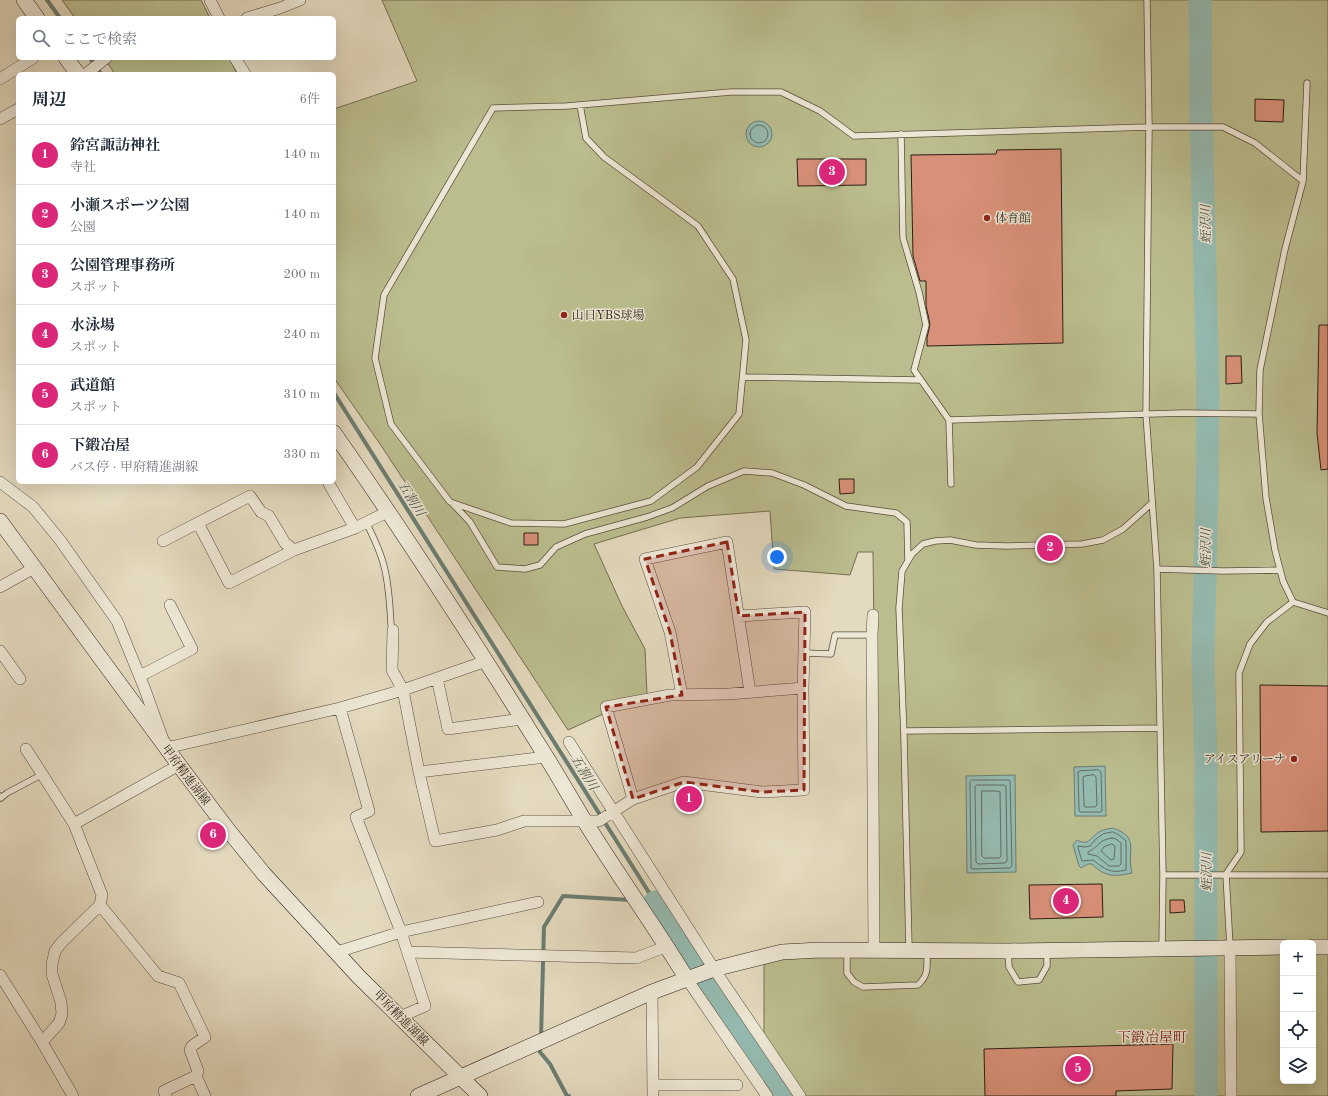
<!DOCTYPE html>
<html lang="ja">
<meta charset="utf-8">
<style>
:root{--surface:#fff;--page:#f2f2f3;--text:#1f2937;--muted:#747a83;--line:#e0e1e3;--accent:#db2777}
body{margin:0;font-family:"Old Standard TT","Noto Serif JP",serif;background:var(--page);color:var(--text)}
.controls{position:absolute;right:12px;bottom:12px;display:grid;overflow:hidden;border-radius:6px;box-shadow:0 4px 16px #0002}
.controls button{width:36px;height:36px;display:grid;place-items:center;padding:0;border:0;border-bottom:1px solid var(--line);background:var(--surface);color:var(--text);font:20px sans-serif}
.you{position:absolute;left:777px;top:557px;width:14px;height:14px;margin:-10px;border:3px solid #fff;border-radius:50%;background:#1a73e8;box-shadow:0 0 0 6px #1a73e833}
.badge{display:grid;place-items:center;width:26px;height:26px;border-radius:50%;background:var(--accent);color:#fff;font-size:13px;font-weight:700}
.pin{position:absolute;translate:-50% -50%;border:2px solid #fff;box-shadow:0 1px 4px #0006}
.list{margin:0;padding:0;list-style:none}
h2{display:flex;justify-content:space-between;align-items:center;height:52px;margin:0;padding:0 16px;font-size:17px}
h2 small{font-size:13px;font-weight:400;color:var(--muted)}
.list li{display:grid;grid-template-columns:26px 1fr auto;gap:12px;align-items:center;box-sizing:border-box;height:60px;padding:0 16px;border-top:1px solid var(--line)}
.list b{display:block;font-size:15px;white-space:nowrap}
.list p{margin:0;font-size:13px;white-space:nowrap;color:var(--muted)}
.list em{font-size:13px;font-style:normal;color:var(--muted)}
.icon{flex:none;width:22px;height:22px;fill:none;stroke:currentColor;stroke-width:2;stroke-linecap:round;stroke-linejoin:round}
.map{position:relative;flex:none;width:1328px;height:1096px;overflow:hidden}
.search{position:absolute;background:var(--surface);box-shadow:0 4px 16px #0002;left:16px;top:16px;width:320px;height:44px;display:flex;align-items:center;gap:10px;box-sizing:border-box;padding:0 14px;border-radius:6px;color:var(--muted);font-size:15px}
.panel{position:absolute;background:var(--surface);box-shadow:0 4px 16px #0002;left:16px;top:72px;width:320px;height:412px;border-radius:6px}
.map>svg:first-child{display:block}
.green{fill:#bbbd8e;stroke:#746e51;fill-rule:evenodd}
.water{fill:#95bbb1;stroke:#6b7d72}
.lines{fill:none;stroke-linecap:round;stroke-linejoin:round}
.shore{stroke:#616d62;stroke-width:1}
.stream{stroke:#6b7d72;stroke-width:4}
.river{stroke:#95bbb1;stroke-width:23}
.building{fill:#d89078;stroke:#2d1f14}
.lane-casing{stroke:#5b4e3f;stroke-width:7}
.street-casing{stroke:#5b4e3f;stroke-width:12}
.secondary-casing{stroke:#2d1f14;stroke-width:16}
.lane{stroke:#ede7d5;stroke-width:5.5}
.street{stroke:#ede7d5;stroke-width:11}
.secondary{stroke:#ede7d5;stroke-width:15}
.marked{fill:#8f2418;fill-opacity:0.2;stroke:#8f2418;stroke-width:3;stroke-dasharray:8 5;stroke-linejoin:round}
.poi-dot{fill:#8f2418;stroke:#ede7d5;stroke-width:1.5}
.labels{text-anchor:middle;stroke-width:3;stroke-linejoin:round;paint-order:stroke}
.poi-label{font-size:12px;fill:#2d1f14;stroke:#ede7d5;text-anchor:start}
.street-label{font-size:12px;fill:#2d1f14;stroke:#ede7d5}
.water-label{font-size:13px;font-style:italic;fill:#4c4e43;stroke:#ede7d5}
.quarter-label{font-size:14px;fill:#7a1f14;stroke:#ede7d5}
</style>
<div class="map">
<svg width="1328" height="1096" viewBox="0 0 1328 1096">
<rect width="100%" height="100%" fill="#e4dabf"/>
<filter id="stains"><feTurbulence type="fractalNoise" baseFrequency=".005" numOctaves="4"/><feColorMatrix values="0 0 0 0 .2 0 0 0 0 .09 0 0 0 0 .02 0 0 0 .5 -.17"/></filter>
<radialGradient id="worn" r=".72"><stop offset=".6" stop-color="#630" stop-opacity="0"/><stop offset="1" stop-color="#630" stop-opacity=".3"/></radialGradient>
<path class="green" d="M62 0H201L210 18H75Z
M382 0H1328V1096H802L764 1043V962L787 958 878 955 873 552H858L850 575 774 569 770 511 680 518 594 544 622 606 645 649 647 694 568 730 380 444 334 378V109L417 81ZM1283 943H1313V1081H1283Z
M104 58H229L237 74H115Z"/>
<path class="water" d="M746 134a13 13 0 1 1 26 0a13 13 0 1 1-26 0Z
M1105 766 1106 816H1075L1074 767Z
M1015 775 1016 872 967 873 966 776Z
M1113 828C1141 838 1126 851 1132 873 1114 877 1105 877 1092 864H1088L1081 868 1079 866 1073 845 1077 840C1090 847 1090 836 1101 831 1104 829 1109 829 1113 828Z"/>
<g class="lines">
<path class="shore" d="M750 134a9 9 0 1 1 18 0a9 9 0 1 1-18 0Z
M1099 770 1101 772 1102 811 1100 812H1080L1079 810 1078 772 1080 771Z
M1094 775 1096 777 1097 805 1095 807H1085L1084 805 1083 777 1085 776Z
M972 780H1009L1010 781 1012 866 1010 868 973 869 971 868 970 782Z
M977 785H1004L1006 786 1007 861 1005 863 978 864 976 862 975 787Z
M982 791H998L1000 792 1001 856 999 858H984L982 856Z
M1113 832 1119 835 1126 841V870C1110 874 1105 869 1093 860L1082 861 1078 848V846L1085 847 1090 846 1096 839 1103 834Z
M1112 838 1116 839 1121 843V864L1119 866H1109L1097 856 1088 854V852C1099 847 1098 840 1112 838Z
M1112 844 1115 846 1114 859 1111 860 1101 851 1104 847Z"/>
<path class="stream" d="M47 0 60 18
M90 58 101 74
M334 393 655 902 641 901
M541 1038 544 927 563 896 631 900
M540 1045V1052L550 1064 567 1096H569"/>
<path class="river" d="M1200 0 1201 116 1208 387 1207 493 1203 660 1206 764V1096
M655 902 782 1096"/>
</g>
<path class="building" d="M1255 99 1284 100 1283 122 1255 121Z
M1061 149 1063 343 927 346V338L930 324 926 306V281H920L913 256 911 155 996 154 997 150Z
M797 159H866V185L798 186Z
M1319 325H1328V469L1321 470 1317 433Z
M1226 356H1241L1242 383 1226 384Z
M839 479H854V493L840 494Z
M524 533H538V545H524Z
M1260 685 1328 686V831L1261 832Z
M1102 884 1103 917 1030 919 1029 885Z
M1170 900H1184L1185 912 1170 913Z
M1173 1044 1172 1089 1116 1091V1096H985L984 1049Z"/>
<g class="lines">
<g class="lane-casing">
<path id="lane" d="M1147 0 1149 127 1146 414 1157 569 1163 875 1162 948
M580 105 586 138 604 157 698 226 733 279 746 340 739 414 697 467 651 501 564 524 511 523 450 502 391 424 375 358 384 295 493 108 567 106 731 92H781L820 111 854 136 1149 127H1223L1255 143 1303 181 1285 249 1260 370 1259 414 1266 498 1275 550 1283 581 1293 602 1328 613
M901 134 903 238 919 292 926 325 914 370 949 420 951 484
M1303 181 1307 83
M743 377 921 380
M949 420 1183 413 1259 414
M452 503 470 522 497 567 525 569 540 565 556 547 585 534 647 517 672 508 708 486 744 471 772 473 804 485 846 506 896 513 907 522 908 561
M366 522C373 536 380 550 384 566 389 585 390 605 391 625L393 630
M1157 569 1223 571 1280 570
M804 653 831 654 835 635H872
M904 731 1160 728
M0 796 1 798 7 793 43 774
M1163 875H1328
M1230 947 1226 874 1241 852 1239 673 1250 644 1267 622 1293 602
M909 949 904 737 899 608 902 571 912 554 923 544 935 541 950 540 976 545 1006 546 1082 544 1103 540 1123 529 1152 503
M847 951V973L854 982 863 987 918 985C929 975 927 966 927 952
M1008 951 1009 967 1018 982 1039 980 1047 966V951"/>
</g>
<g class="street-casing">
<path id="street" d="M210 0 219 18
M247 18 280 8 300 0
M235 58 245 74
M86 74 106 58
M0 79 33 58
M0 119 18 109
M0 482 33 507 60 540 117 621 144 687 166 748 340 708 403 690 486 661
M329 484 355 528
M198 523 229 583 294 550 355 528 389 511
M163 541 250 496 261 512 269 516 285 543 294 550
M0 587 34 568
M873 615 872 635 874 950
M393 630 392 670 403 690 419 772 546 757
M0 651 20 679
M140 676 192 649 170 605
M437 678 448 729 522 719
M682 695 670 632 645 559 727 542 750 692
M340 708 369 811 356 817 401 932 425 1006 400 1017
M569 742 714 969 800 1096
M26 749 74 824 102 895 100 905 62 942 55 951 52 964V974L61 1002 62 1014 59 1023 42 1042
M419 772 435 841 497 830 524 821H599L633 799 684 782 762 792 804 790 803 688 805 612 739 616
M633 799 606 707 670 695 729 694 803 688
M74 824 179 765
M100 905 158 976 179 983 205 1037 192 1046 190 1050 198 1071 196 1076 205 1096
M1230 947 1231 1096
M337 952 401 932 538 902
M408 952 636 958 668 946
M0 975 42 1042 73 1096
M687 979 767 1096
M652 992 653 1096
M653 1085H737
M166 1096 164 1091 196 1076"/>
</g>
<g class="secondary-casing">
<path id="secondary" d="M24 0 37 18
M66 58 78 74
M334 433C408 538 477 646 545 755 559 777 571 799 584 820 617 874 654 925 687 979
M0 521 179 765 228 830 264 874 359 977 480 1096
M1313 947H1328
M418 1096 652 992 714 969 782 952 820 950 1008 951 1283 947"/>
</g>
<use href="#lane" class="lane"/>
<use href="#street" class="street"/>
<use href="#secondary" class="secondary"/>
</g>
<path class="marked" d="M727 542 739 616 805 612 804 790 762 792 684 782 633 799 606 707 682 695 670 632 645 559Z"/>
<g class="poi-dot">
<circle cx="987" cy="218" r="4"/>
<circle cx="564" cy="315" r="4"/>
<circle cx="1294" cy="759" r="4"/>
</g>
<g class="labels">
<g class="poi-label">
<text x="995" y="222">体育館</text>
<text x="572" y="319">山日YBS球場</text>
<text x="1286" y="763" text-anchor="end">アイスアリーナ</text>
</g>
<g class="street-label">
<text transform="translate(186 775) rotate(53)" y="4">甲府精進湖線</text>
<text transform="translate(401 1018) rotate(45)" y="4">甲府精進湖線</text>
</g>
<g class="water-label">
<text transform="translate(1205 224) rotate(-91)" y="5">蛭沢川</text>
<text transform="translate(412 498) rotate(58)" y="5">五割川</text>
<text transform="translate(1205 548) rotate(-89)" y="5">蛭沢川</text>
<text transform="translate(585 772) rotate(58)" y="5">五割川</text>
<text transform="translate(1206 872) rotate(-90)" y="5">蛭沢川</text>
</g>
<g class="quarter-label">
<text x="1152" y="1042">下鍛冶屋町</text>
</g>
</g>
<rect width="100%" height="100%" filter="url(#stains)"/>
<rect width="100%" height="100%" fill="url(#worn)"/>
</svg>
<div class="controls">
<button>+</button>
<button>−</button>
<button><svg class="icon" aria-label="locate" viewBox="0 0 24 24"><circle cx="12" cy="12" r="6"/><path d="M12 2v4M12 18v4M2 12h4M18 12h4"/></svg></button>
<button><svg class="icon" aria-label="layers" viewBox="0 0 24 24"><path d="M12 4l9 5-9 5-9-5zM3 14l9 5 9-5"/></svg></button>
</div>
<div class="you"></div>
<div class="pin badge" style="left:689px;top:799px">1</div>
<div class="pin badge" style="left:1050px;top:548px">2</div>
<div class="pin badge" style="left:832px;top:172px">3</div>
<div class="pin badge" style="left:1066px;top:901px">4</div>
<div class="pin badge" style="left:1078px;top:1069px">5</div>
<div class="pin badge" style="left:213px;top:835px">6</div>
<div class="search"><svg class="icon" aria-label="search" viewBox="0 0 24 24"><circle cx="10" cy="10" r="6"/><path d="M15 15l6 6"/></svg>ここで検索</div>
<section class="panel">
<h2>周辺<small>6件</small></h2>
<ul class="list">
<li><span class="badge">1</span><div><b>鈴宮諏訪神社</b><p>寺社</p></div><em>140 m</em></li>
<li><span class="badge">2</span><div><b>小瀬スポーツ公園</b><p>公園</p></div><em>140 m</em></li>
<li><span class="badge">3</span><div><b>公園管理事務所</b><p>スポット</p></div><em>200 m</em></li>
<li><span class="badge">4</span><div><b>水泳場</b><p>スポット</p></div><em>240 m</em></li>
<li><span class="badge">5</span><div><b>武道館</b><p>スポット</p></div><em>310 m</em></li>
<li><span class="badge">6</span><div><b>下鍛冶屋</b><p>バス停 · 甲府精進湖線</p></div><em>330 m</em></li>
</ul>
</section>
</div>
